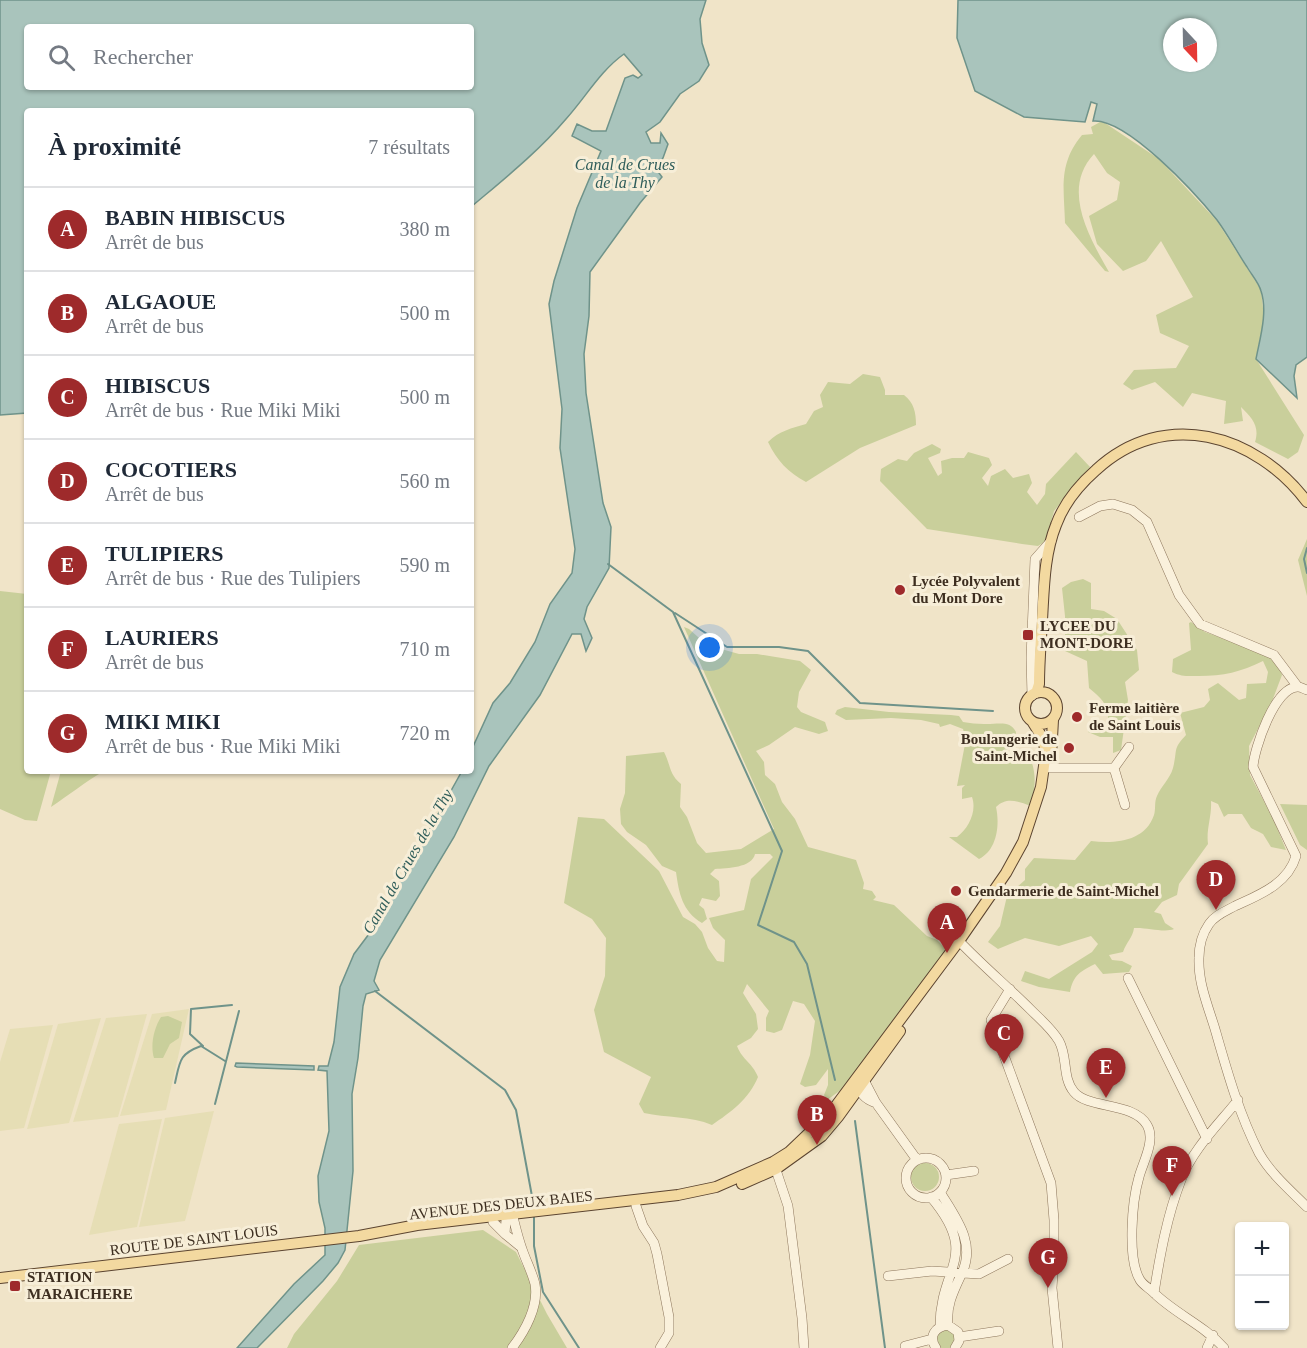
<!DOCTYPE html>
<html lang="fr">
<meta charset="utf-8">
<style>
:root{--surface:#fff;--page:#f2f2f3;--text:#1f2937;--muted:#747a83;--line:#e0e1e3;--accent:#9e2a2b}
body{margin:0;font-family:Georgia,serif;background:var(--page);color:var(--text)}
.controls{position:absolute;right:18px;bottom:18px;display:grid;overflow:hidden;border-radius:6px;box-shadow:0 2px 4px #0004}
.controls button{width:54px;height:54px;display:grid;place-items:center;padding:0;border:0;border-bottom:2px solid var(--line);background:var(--surface);color:var(--text);font:30px sans-serif}
.compass{position:absolute;left:1163px;top:18px;width:54px;height:54px;border-radius:50%;background:var(--surface);box-shadow:0 2px 4px #0004;rotate:158deg}
.you{position:absolute;left:710px;top:648px;width:21px;height:21px;margin:-15px;border:4px solid #fff;border-radius:50%;background:#1a73e8;box-shadow:0 0 0 9px #1a73e833}
.badge{display:grid;place-items:center;width:39px;height:39px;border-radius:50%;background:var(--accent);color:#fff;font-size:20px;font-weight:700}
.pin{position:absolute;translate:-50% -50px;filter:drop-shadow(0 2px 3px #0008)}
.pin::after{content:'';position:absolute;top:32px;width:21px;height:18px;background:inherit;clip-path:polygon(0 0,100% 0,50% 100%)}
.list{margin:0;padding:0;list-style:none}
h2{display:flex;justify-content:space-between;align-items:center;height:78px;margin:0;padding:0 24px;font-size:26px}
h2 small{font-size:20px;font-weight:400;color:var(--muted)}
.list li{display:grid;grid-template-columns:39px 1fr auto;gap:18px;align-items:center;box-sizing:border-box;height:84px;padding:0 24px;border-top:2px solid var(--line)}
.list b{display:block;font-size:22px;white-space:nowrap}
.list p{margin:0;font-size:20px;white-space:nowrap;color:var(--muted)}
.list em{font-size:20px;font-style:normal;color:var(--muted)}
.icon{flex:none;width:33px;height:33px;fill:none;stroke:currentColor;stroke-width:2;stroke-linecap:round;stroke-linejoin:round}
.map{position:relative;flex:none;width:1307px;height:1348px;overflow:hidden}
.search{position:absolute;background:var(--surface);box-shadow:0 2px 4px #0004;left:24px;top:24px;width:450px;height:66px;display:flex;align-items:center;gap:15px;box-sizing:border-box;padding:0 21px;border-radius:6px;color:var(--muted);font-size:22px}
.panel{position:absolute;background:var(--surface);box-shadow:0 2px 4px #0004;left:24px;top:108px;width:450px;height:666px;border-radius:6px}
.map>svg:first-child{display:block}
.farmland{fill:#e6deb5}
.green{fill:#c9cf9b}
.water{fill:#a9c4bc;stroke:#6f938a;stroke-width:1.5;fill-rule:evenodd}
.lines{fill:none;stroke-linecap:round;stroke-linejoin:round}
.stream{stroke:#6f938a;stroke-width:2}
.minor-casing{stroke:#8d765c;stroke-width:10}
.major-casing{stroke:#5b4430;stroke-width:12}
.minor{stroke:#faf1dc;stroke-width:9}
.major{stroke:#f3d9a0;stroke-width:10}
.poi-dot{fill:#9e2a2b;stroke:#f7eed8;stroke-width:2}
.labels{text-anchor:middle;stroke-width:6;stroke-linejoin:round;paint-order:stroke}
.poi-label{font-size:15px;font-weight:bold;fill:#3d2e20;stroke:#f7eed8;text-anchor:start}
.street-label{font-size:15px;fill:#3d2e20;stroke:#f7eed8}
.water-label{font-size:16px;font-style:italic;fill:#2f5d5a;stroke:#f7eed8}
</style>
<div class="map">
<svg width="1307" height="1348" viewBox="0 0 1307 1348">
<rect width="100%" height="100%" fill="#f0e4c8"/>
<path class="farmland" d="M189 1009 166 1110 120 1116 152 1014Z
M147 1014 118 1117 73 1122 106 1018Z
M101 1018 69 1123 27 1129 58 1024Z
M53 1025 24 1128 0 1131V1062L10 1029Z
M214 1111 185 1221 139 1227 165 1118Z
M162 1119 137 1227 89 1235 119 1124Z"/>
<path class="green" d="M1102 121 1159 159 1217 221 1261 290 1264 318 1256 359 1304 435 1298 452 1288 459 1255 442C1260 426 1252 418 1241 407L1243 421 1224 424 1226 401 1192 393 1183 407 1155 382 1132 390 1123 384 1134 370 1176 368 1189 346 1160 333 1156 315 1193 297 1161 241 1146 261 1123 271 1097 244 1089 216 1117 200 1120 182 1107 173 1094 154C1061 189 1089 237 1109 272L1105 271 1065 223C1064 188 1058 164 1082 135L1093 134 1091 127Z
M863 374 880 377 885 390V395H904C914 403 916 412 916 425L860 448 806 482C788 472 777 461 768 442 779 431 792 428 806 424L814 411 823 407 820 395 828 382 850 384Z
M932 444 941 449 940 453 928 458 938 476 942 473 941 461 952 458H964L968 452 989 458 992 465 982 478 988 486 991 476 1005 469 1013 478 1029 474 1032 483 1027 492 1037 505 1045 494 1046 484 1076 452 1090 467 1054 511 1046 541 1038 546 1022 544 927 529 880 481 881 469 898 459 907 461 914 453Z
M1307 539V596L1298 560Z
M1083 579 1091 583V609L1104 611 1117 619 1137 650 1139 670 1125 682 1128 700 1121 750 1113 753V737H1100L1088 732 1091 727 1098 731 1106 729C1112 709 1104 700 1089 688L1087 661 1065 651V616L1062 588 1071 582Z
M0 591 27 594V771H51L37 821 25 820 0 809Z
M1191 622 1205 632 1250 648 1268 656 1280 668 1282 675 1271 704 1249 746 1250 775 1274 820 1286 850 1271 847 1263 834 1251 828 1242 814H1228L1224 817 1218 804 1211 801C1212 816 1206 829 1208 844L1179 884 1177 895 1162 902 1154 912 1161 914 1165 923 1174 929C1164 933 1146 927 1134 928 1133 937 1126 943 1123 952L1109 955 1112 960 1122 961 1132 966 1129 972 1103 974 1095 964C1081 971 1073 975 1070 992L1039 987 1021 981 1025 971 1049 979 1092 952 1098 944 1091 936 1059 946 1025 938 998 949 988 942 1000 926 1007 896 1025 880V869L1034 858 1075 860 1091 841C1114 844 1145 842 1154 815 1156 809 1154 802 1157 796 1161 786 1170 779 1173 768 1178 749 1172 750 1186 735L1180 713 1204 707 1210 700 1208 689 1218 683 1239 700 1246 698 1247 684 1266 683 1268 672 1263 661C1241 672 1223 676 1199 676 1188 676 1182 677 1172 672L1173 659 1191 650 1189 623Z
M684 627 689 629 707 645 739 654H757L800 661 811 670 799 692 797 707 801 712 825 722 828 731 819 734 795 727 769 745 756 751 764 762 765 775 775 784 782 802 795 819 808 847 856 860 864 883 863 889 872 891 876 897 873 900 894 905 927 936 937 940 947 950 845 1087 827 1100 824 1095 828 1085V1069L816 1085 805 1087 800 1084 810 1055 815 1021 804 1004 793 1001 782 1030 774 1033 766 1031V1018L769 1011 747 984 743 993 756 1014 758 1029 751 1038 737 1046C743 1061 752 1062 758 1077 749 1099 731 1112 712 1125 691 1116 666 1118 644 1113L639 1104 651 1077 604 1052 594 1010 605 976 606 938 592 919 564 903 578 817 604 819 659 871 683 917 695 924 702 932 708 948 717 961 724 962 725 940 713 928 709 918 744 910 751 879 773 857 770 854H755C752 868 727 868 715 869L710 874 719 881 720 896 716 901 702 898 699 905 704 909 707 919 702 923C682 911 679 893 676 872L662 866 646 845 627 832 621 824 620 809 625 793 626 756 664 752C671 766 669 774 681 784L680 807 687 817 697 843 706 853 741 849 774 829Z
M845 707 889 712 951 715 959 716 963 722C970 723 977 724 984 724 995 725 1010 719 1016 732L1015 740 1007 749 1012 756 1027 751C1037 770 1036 786 1031 806 1019 802 1007 796 996 807 1000 825 997 850 979 859L949 837H957C969 828 977 811 972 797L962 799V788L965 785 957 786 966 739 963 729 950 724 940 727 939 724 921 720 891 718 846 720 835 714 837 710Z
M61 771H104C85 782 69 795 51 807Z
M1280 804 1307 805V850L1300 845Z
M168 1016 182 1022 179 1038 170 1044 163 1058H154C150 1045 154 1028 161 1017Z
M911 1177a14 14 0 1 1 28 0a14 14 0 1 1-28 0Z
M483 1230 516 1252 547 1314 567 1348H287L294 1334 337 1281 359 1245Z
M950 1329 956 1337 951 1348H939L935 1335 936 1332Z"/>
<path class="water" d="M0 0H706L700 19 702 43 709 65 699 81 680 94 660 122 646 132 651 143H660L661 133 668 144 663 158 656 169 662 177 640 203 590 272 589 316 584 354 586 393 603 503 611 527 609 568 587 607 584 619 592 638 586 651 581 634H572L540 695 489 766 454 837 380 960 374 981 379 990 366 994 363 1006 358 1058 352 1094 353 1171 345 1250 338 1263 323 1281 257 1348H237L294 1284 325 1255V1228L319 1202 318 1176 329 1131 327 1071 318 1070 319 1066H328L334 1042 340 987 354 954 378 922 462 771H471V751L493 703 510 683 535 642 550 604 572 573 575 549 560 448 562 409 549 304 554 281 577 208 601 151 572 136 577 124 592 131H606L625 78 633 75 638 78 642 75 624 54C601 70 585 98 566 119 538 152 504 179 471 207V111H27V413L0 415ZM27 27H471V87H27Z
M958 0H1307V357L1296 365 1294 376 1297 398 1256 359C1260 338 1268 312 1261 291 1259 283 1251 274 1247 267 1237 252 1228 235 1217 220 1196 194 1127 118 1093 121L1097 104 1091 102 1085 122 1024 117 975 91 957 38ZM1172 27H1208V63H1172Z
M236 1063 314 1066V1070L237 1067 235 1066Z"/>
<g class="lines">
<path class="stream" d="M1307 548 1304 559 1307 573
M608 564 673 612 782 851 758 925 794 942 807 964 835 1080
M675 613 727 647H779L808 651 860 703 993 711
M375 991 505 1090 516 1110 534 1207
M203 1046 190 1034 191 1009 232 1005
M175 1083C180 1061 179 1054 201 1046L225 1061
M215 1104 239 1011
M855 1121 885 1348
M534 1215V1246L543 1292 579 1348"/>
<g class="minor-casing">
<path id="minor" d="M1079 517 1100 506 1113 504 1132 510 1147 522 1179 595 1200 624 1274 655 1298 687
M1307 690C1304 689 1301 687 1298 687 1275 686 1254 749 1253 767L1296 856C1288 884 1259 895 1235 906 1226 911 1215 915 1209 924 1202 934 1199 946 1199 958 1198 983 1208 1006 1215 1029 1227 1071 1239 1114 1259 1153 1271 1174 1290 1190 1307 1207
M1032 696 1031 658 1035 559 1051 541
M1050 768H1114L1125 805
M1114 768 1129 747
M959 941C982 965 1008 987 1031 1010 1041 1020 1052 1029 1059 1041 1068 1057 1062 1078 1074 1092 1088 1109 1134 1102 1147 1125 1156 1140 1143 1162 1139 1177 1132 1201 1127 1259 1140 1280 1143 1285 1149 1288 1153 1292 1175 1314 1204 1325 1224 1348
M1128 978 1207 1139
M1010 989 991 1020 1051 1183 1054 1220V1258L1052 1288 1058 1348
M864 1080 876 1103 917 1160
M860 1082C859 1094 865 1099 876 1103
M906 1178a20 20 0 1 1 40 0a20 20 0 1 1-40 0Z
M774 1164 788 1206 802 1318 804 1348
M946 1175 974 1171
M940 1192C956 1218 977 1244 961 1275 953 1292 946 1306 948 1325
M931 1197C981 1257 940 1266 940 1326
M636 1206 643 1226 654 1243 657 1254 669 1317V1333L660 1348
M512 1213C515 1225 518 1238 522 1249 526 1261 532 1272 535 1284 539 1306 525 1331 512 1348
M512 1213 506 1220 505 1234 521 1247
M493 1222 505 1234
M888 1276 932 1271 979 1274 1008 1259
M1154 1293C1160 1255 1167 1216 1181 1180 1192 1150 1218 1125 1238 1100
M959 1337 999 1331
M905 1346 932 1339
M936 1348C928 1336 935 1327 948 1325L958 1332 959 1341 955 1348
M1207 1348 1213 1335"/>
</g>
<g class="major-casing">
<path id="major" d="M1025 708a16 16 0 1 1 32 0a16 16 0 1 1-32 0Z
M1036 693 1039 684C1039 662 1041 641 1042 620 1044 588 1044 555 1056 525 1064 503 1079 485 1096 470 1164 407 1256 434 1307 502
M1051 756 1053 720
M742 1184 776 1169 822 1136 838 1117 900 1031
M0 1278 359 1236 417 1225 678 1195 716 1187 773 1162 789 1152 832 1111 959 941 1006 873 1023 842 1041 787 1046 752 1042 737 1032 721"/>
</g>
<use href="#minor" class="minor"/>
<use href="#major" class="major"/>
</g>
<g class="poi-dot">
<circle cx="900" cy="590" r="6"/>
<rect x="1022" y="629" width="12" height="12" rx="3"/>
<circle cx="1077" cy="717" r="6"/>
<circle cx="1069" cy="748" r="6"/>
<circle cx="956" cy="891" r="6"/>
<rect x="9" y="1280" width="12" height="12" rx="3"/>
</g>
<g class="labels">
<g class="poi-label">
<text x="912" y="586">Lycée Polyvalent<tspan x="912" dy="17">du Mont Dore</tspan></text>
<text x="1040" y="631">LYCEE DU<tspan x="1040" dy="17">MONT-DORE</tspan></text>
<text x="1089" y="713">Ferme laitière<tspan x="1089" dy="17">de Saint Louis</tspan></text>
<text x="1057" y="744" text-anchor="end">Boulangerie de<tspan x="1057" dy="17">Saint-Michel</tspan></text>
<text x="968" y="896">Gendarmerie de Saint-Michel</text>
<text x="27" y="1282">STATION<tspan x="27" dy="17">MARAICHERE</tspan></text>
</g>
<g class="street-label">
<text transform="translate(501 1205) rotate(-6)" y="5">AVENUE DES DEUX BAIES</text>
<text transform="translate(194 1240) rotate(-7)" y="5">ROUTE DE SAINT LOUIS</text>
</g>
<g class="water-label">
<text x="625" y="170">Canal de Crues<tspan x="625" dy="18">de la Thy</tspan></text>
<text transform="translate(407 861) rotate(-60)" y="6">Canal de Crues de la Thy</text>
</g>
</g>
</svg>
<div class="controls">
<button>+</button>
<button>−</button>
</div>
<svg class="compass" viewBox="-18 -18 36 36"><path d="M0-13l5 13h-10z" fill="#e53935"/><path d="M0 13l5-13h-10z" fill="#747a83"/></svg>
<div class="you"></div>
<div class="pin badge" style="left:947px;top:953px">A</div>
<div class="pin badge" style="left:817px;top:1145px">B</div>
<div class="pin badge" style="left:1004px;top:1064px">C</div>
<div class="pin badge" style="left:1216px;top:910px">D</div>
<div class="pin badge" style="left:1106px;top:1098px">E</div>
<div class="pin badge" style="left:1172px;top:1196px">F</div>
<div class="pin badge" style="left:1048px;top:1288px">G</div>
<div class="search"><svg class="icon" aria-label="search" viewBox="0 0 24 24"><circle cx="10" cy="10" r="6"/><path d="M15 15l6 6"/></svg>Rechercher</div>
<section class="panel">
<h2>À proximité<small>7 résultats</small></h2>
<ul class="list">
<li><span class="badge">A</span><div><b>BABIN HIBISCUS</b><p>Arrêt de bus</p></div><em>380 m</em></li>
<li><span class="badge">B</span><div><b>ALGAOUE</b><p>Arrêt de bus</p></div><em>500 m</em></li>
<li><span class="badge">C</span><div><b>HIBISCUS</b><p>Arrêt de bus · Rue Miki Miki</p></div><em>500 m</em></li>
<li><span class="badge">D</span><div><b>COCOTIERS</b><p>Arrêt de bus</p></div><em>560 m</em></li>
<li><span class="badge">E</span><div><b>TULIPIERS</b><p>Arrêt de bus · Rue des Tulipiers</p></div><em>590 m</em></li>
<li><span class="badge">F</span><div><b>LAURIERS</b><p>Arrêt de bus</p></div><em>710 m</em></li>
<li><span class="badge">G</span><div><b>MIKI MIKI</b><p>Arrêt de bus · Rue Miki Miki</p></div><em>720 m</em></li>
</ul>
</section>
</div>
